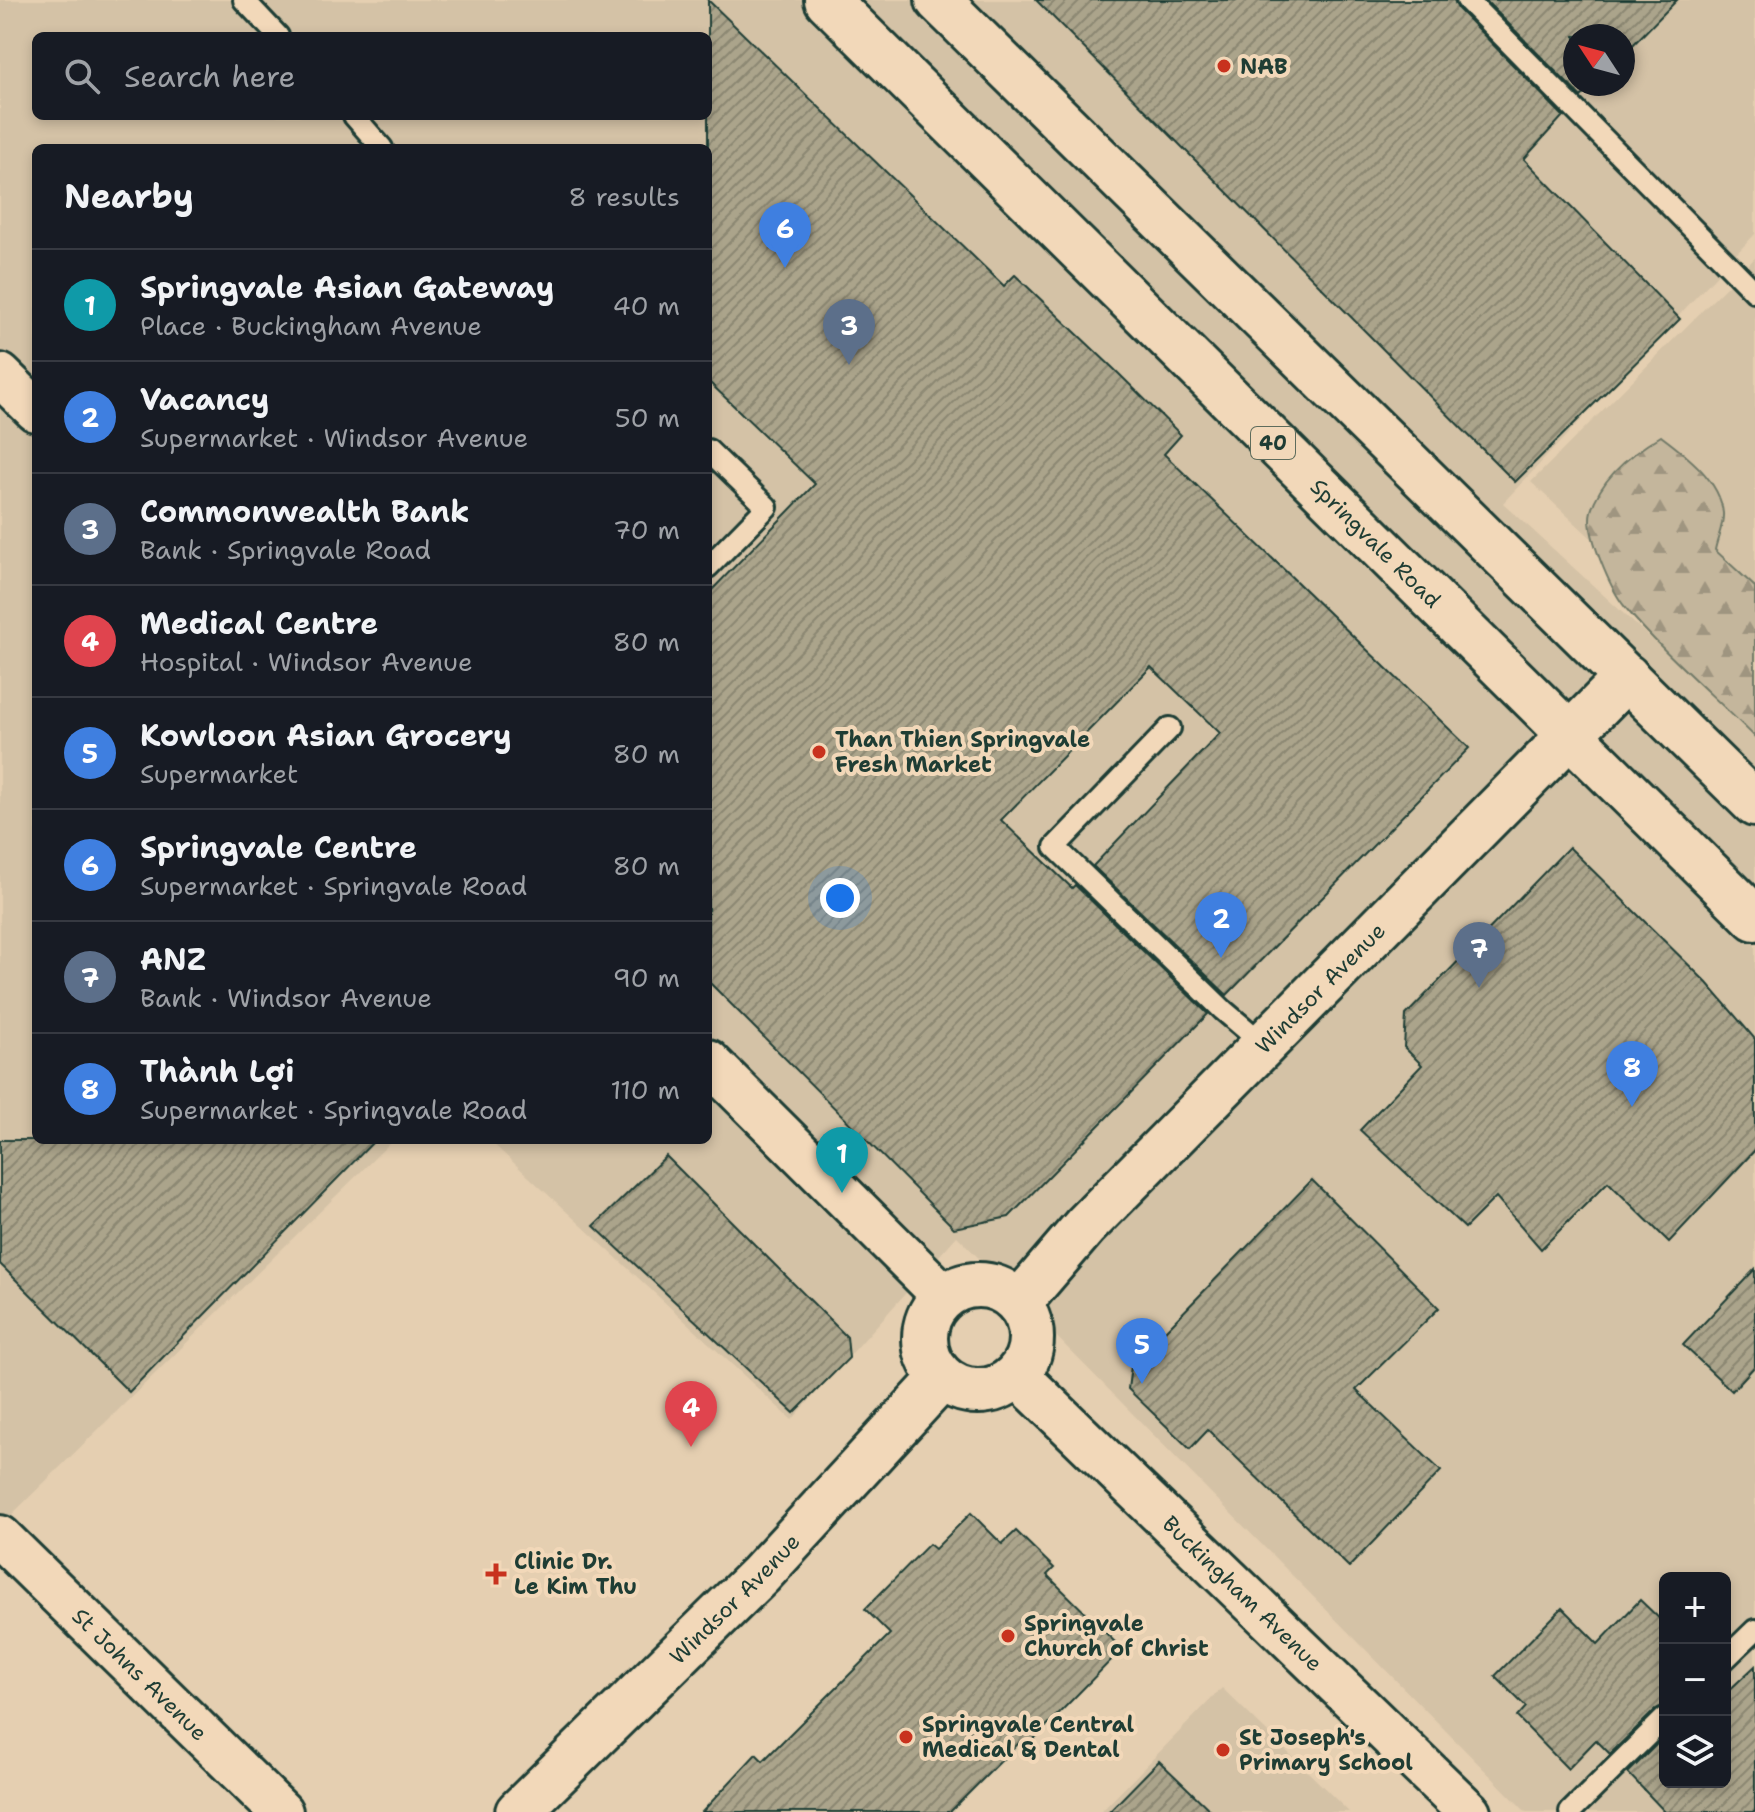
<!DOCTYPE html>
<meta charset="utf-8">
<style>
:root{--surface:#171b24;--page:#20242c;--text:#f1f3f6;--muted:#9ea1a6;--line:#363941;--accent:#2563eb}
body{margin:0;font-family:"Shantell Sans",sans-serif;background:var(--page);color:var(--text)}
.controls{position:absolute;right:24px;bottom:24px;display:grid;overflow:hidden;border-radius:12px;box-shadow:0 4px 12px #0003}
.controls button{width:72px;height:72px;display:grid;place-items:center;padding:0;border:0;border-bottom:2px solid var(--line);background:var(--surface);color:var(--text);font:40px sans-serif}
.compass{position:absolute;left:1563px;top:24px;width:72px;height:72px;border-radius:50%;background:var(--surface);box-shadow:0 4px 12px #0003;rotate:306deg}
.you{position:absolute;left:840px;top:898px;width:28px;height:28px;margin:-20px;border:6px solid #fff;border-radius:50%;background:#1a73e8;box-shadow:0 0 0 12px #1a73e833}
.badge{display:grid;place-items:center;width:52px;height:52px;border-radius:50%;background:var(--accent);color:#fff;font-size:26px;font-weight:700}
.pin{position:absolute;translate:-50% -66px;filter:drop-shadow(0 2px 4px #0008)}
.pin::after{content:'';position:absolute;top:42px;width:28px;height:24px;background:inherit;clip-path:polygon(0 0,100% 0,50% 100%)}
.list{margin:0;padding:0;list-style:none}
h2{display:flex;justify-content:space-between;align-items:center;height:104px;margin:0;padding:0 32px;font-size:34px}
h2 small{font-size:26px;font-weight:400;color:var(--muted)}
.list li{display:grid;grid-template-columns:52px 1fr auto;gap:24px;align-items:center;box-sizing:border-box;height:112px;padding:0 32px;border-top:2px solid var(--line)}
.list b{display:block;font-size:30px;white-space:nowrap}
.list p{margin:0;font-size:26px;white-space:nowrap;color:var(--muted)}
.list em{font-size:26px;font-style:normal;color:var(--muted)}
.icon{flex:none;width:44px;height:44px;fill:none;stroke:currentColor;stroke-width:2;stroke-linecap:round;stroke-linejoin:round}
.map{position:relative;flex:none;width:1755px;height:1812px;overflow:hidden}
.search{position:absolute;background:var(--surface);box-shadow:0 4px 12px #0003;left:32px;top:32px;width:680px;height:88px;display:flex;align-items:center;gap:20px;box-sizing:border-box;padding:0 28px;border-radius:12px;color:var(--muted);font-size:30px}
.panel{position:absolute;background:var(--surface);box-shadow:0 4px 12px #0003;left:32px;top:144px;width:680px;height:1000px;border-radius:12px}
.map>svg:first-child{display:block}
.built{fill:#d4c2a6;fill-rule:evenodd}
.forest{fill:url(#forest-firs);stroke:#727a68;stroke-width:2}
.building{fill:url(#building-hatch);stroke:#1f3d34;stroke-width:2}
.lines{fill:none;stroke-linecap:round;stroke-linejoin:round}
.service-casing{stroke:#1f3d34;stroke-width:26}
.minor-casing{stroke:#1f3d34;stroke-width:48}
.tertiary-casing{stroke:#1f3d34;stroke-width:50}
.trunk-casing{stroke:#1f3d34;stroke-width:50}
.service{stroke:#f2d8b9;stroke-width:20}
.minor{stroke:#f2d8b9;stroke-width:42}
.tertiary{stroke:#f2d8b9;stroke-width:44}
.trunk{stroke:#f2d8b9;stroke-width:44}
.poi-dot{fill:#c8321e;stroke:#f2d8b9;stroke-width:3}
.labels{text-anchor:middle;stroke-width:8;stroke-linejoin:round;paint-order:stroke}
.shield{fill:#f2d8b9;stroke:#5e6c5c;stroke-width:2}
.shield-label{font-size:20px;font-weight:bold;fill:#1f3d34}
.poi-label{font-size:22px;font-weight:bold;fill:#1f3d34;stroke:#f2d8b9;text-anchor:start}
.street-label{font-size:22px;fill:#1f3d34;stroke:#f2d8b9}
</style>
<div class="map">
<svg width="1755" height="1812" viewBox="0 0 1755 1812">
<defs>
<pattern id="forest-firs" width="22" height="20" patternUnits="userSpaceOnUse" patternTransform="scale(2)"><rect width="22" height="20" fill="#c4b69c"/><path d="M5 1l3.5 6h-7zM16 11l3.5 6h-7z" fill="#9f9580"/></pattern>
<pattern id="building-hatch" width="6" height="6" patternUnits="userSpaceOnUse" patternTransform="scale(2)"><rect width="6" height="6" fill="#aba48b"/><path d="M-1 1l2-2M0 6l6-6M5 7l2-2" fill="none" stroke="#8b8772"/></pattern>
</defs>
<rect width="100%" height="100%" fill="#e5cfb1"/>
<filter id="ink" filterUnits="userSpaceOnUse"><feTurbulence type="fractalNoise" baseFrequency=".0125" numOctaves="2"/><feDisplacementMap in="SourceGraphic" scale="16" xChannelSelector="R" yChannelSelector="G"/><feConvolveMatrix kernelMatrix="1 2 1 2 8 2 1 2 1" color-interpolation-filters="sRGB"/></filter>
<g filter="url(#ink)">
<path class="built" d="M0 0H1755V234L1503 503 1755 734V1812H1526L957 1236 792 1420 489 1140H708V148H36V1140H393L0 1526ZM36 36H708V116H36ZM1575 36H1623V84H1575ZM1665 1578H1725V1782H1665Z
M1755 258V671L1601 547 1531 482Z
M1222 1688 1349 1812H1101Z"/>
<path class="forest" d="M1661 436C1685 454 1720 480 1723 513 1724 524 1717 539 1715 550L1755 587V737C1714 696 1661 651 1625 607 1611 590 1585 532 1591 511 1601 478 1632 453 1661 436Z"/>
<path class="building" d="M708 0 1004 286 1015 275 1114 369 1181 435 1164 454 1469 748 1227 995 1093 866 1220 733 1151 667 1001 820 1072 888 1075 885 1208 1014 1009 1217 954 1228 708 981V594L815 484 708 381Z
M1036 0H1454L1458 9 1563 116 1524 159 1680 319 1515 482Z
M1485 0H1677L1623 55V36H1575V84H1594L1581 97Z
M1569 847 1707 983 1755 1039V1150L1669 1242 1608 1182 1541 1249 1496 1197 1465 1228 1360 1130 1422 1065 1404 1047 1406 1015Z
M0 1140H375L129 1392 0 1264Z
M666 1156 847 1337 849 1358 794 1413 594 1226Z
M1312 1180 1439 1308 1356 1390 1441 1471 1349 1567 1208 1430 1190 1449 1128 1389 1131 1366Z
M1755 1269V1366L1732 1391 1683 1345Z
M971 1513 1002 1544 1016 1531 1054 1568 1047 1575 1122 1649 1026 1747 1020 1742 950 1812H702L756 1754 763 1761 890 1634 865 1609 929 1544 935 1549Z
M1640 1600 1665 1624V1705L1656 1709 1610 1754 1596 1740 1568 1769 1517 1717 1526 1707 1495 1676 1562 1608 1598 1644Z
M1755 1666V1812H1665L1628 1773 1665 1736V1782H1725V1694Z
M1159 1761 1212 1812H1109Z"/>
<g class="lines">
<g class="service-casing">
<path id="service" d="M244 0 278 36
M1467 0 1755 292
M354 116 382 148
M708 450 767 507 708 567
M1170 728 1055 847 1223 1010 1263 1044
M1725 1659 1755 1630
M1570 1812 1665 1718"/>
</g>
<g class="minor-casing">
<g id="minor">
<path d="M0 375 36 410"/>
<path d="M708 1061 944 1296"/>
<path id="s1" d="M1017 1375 1469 1812"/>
<path id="s2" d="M0 1537 281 1812"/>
</g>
</g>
<g class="tertiary-casing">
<g id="tertiary">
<circle cx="978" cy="1338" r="53"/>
<path id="s3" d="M1019 1303 1085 1226 1627 677"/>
<path id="s4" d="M518 1812 760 1575 942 1378"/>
</g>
</g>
<g class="trunk-casing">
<g id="trunk">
<path id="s5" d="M827 0 1755 918"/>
<path d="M938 0 1755 804"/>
</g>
</g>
<use href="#service" class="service"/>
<use href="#minor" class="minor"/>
<use href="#tertiary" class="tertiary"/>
<use href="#trunk" class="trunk"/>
</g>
</g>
<g class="poi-dot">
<circle cx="1224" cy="66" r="8"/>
<circle cx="819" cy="752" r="8"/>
<path d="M492 1562h8v8h8v8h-8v8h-8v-8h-8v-8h8z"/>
<circle cx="1008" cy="1636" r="8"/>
<circle cx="906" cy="1737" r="8"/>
<circle cx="1223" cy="1750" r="8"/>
</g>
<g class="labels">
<rect class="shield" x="1251" y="427" width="44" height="32" rx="6"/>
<g class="shield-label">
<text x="1273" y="450">40</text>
</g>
<g class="poi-label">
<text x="1240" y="74">NAB</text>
<text x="835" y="747">Than Thien Springvale<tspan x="835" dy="25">Fresh Market</tspan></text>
<text x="514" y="1569">Clinic Dr.<tspan x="514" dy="25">Le Kim Thu</tspan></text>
<text x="1024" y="1631">Springvale<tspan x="1024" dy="25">Church of Christ</tspan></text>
<text x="922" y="1732">Springvale Central<tspan x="922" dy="25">Medical &amp; Dental</tspan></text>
<text x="1239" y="1745">St Joseph's<tspan x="1239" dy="25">Primary School</tspan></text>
</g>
<g class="street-label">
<text dy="8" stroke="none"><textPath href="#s5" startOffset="772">Springvale Road</textPath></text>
<text dy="8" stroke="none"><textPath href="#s3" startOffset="436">Windsor Avenue</textPath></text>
<text dy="8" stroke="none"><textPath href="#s1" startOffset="314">Buckingham Avenue</textPath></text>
<text dy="8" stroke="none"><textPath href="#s4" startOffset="304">Windsor Avenue</textPath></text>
<text dy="8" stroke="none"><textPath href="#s2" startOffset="196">St Johns Avenue</textPath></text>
</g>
</g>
</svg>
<div class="controls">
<button>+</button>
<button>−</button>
<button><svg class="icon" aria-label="layers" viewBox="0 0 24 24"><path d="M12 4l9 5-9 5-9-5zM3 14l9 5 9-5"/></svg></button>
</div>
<svg class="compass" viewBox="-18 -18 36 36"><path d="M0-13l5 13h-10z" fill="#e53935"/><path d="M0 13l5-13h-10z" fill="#9ea1a6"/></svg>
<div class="you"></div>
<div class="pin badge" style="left:842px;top:1193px;background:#0f9aa8">1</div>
<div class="pin badge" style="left:1221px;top:958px;background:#3f7fe0">2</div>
<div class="pin badge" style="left:849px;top:365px;background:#5c6f8a">3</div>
<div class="pin badge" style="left:691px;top:1447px;background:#e0444e">4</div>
<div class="pin badge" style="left:1142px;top:1384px;background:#3f7fe0">5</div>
<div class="pin badge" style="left:785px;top:268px;background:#3f7fe0">6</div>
<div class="pin badge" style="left:1479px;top:988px;background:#5c6f8a">7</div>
<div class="pin badge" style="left:1632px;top:1107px;background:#3f7fe0">8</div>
<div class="search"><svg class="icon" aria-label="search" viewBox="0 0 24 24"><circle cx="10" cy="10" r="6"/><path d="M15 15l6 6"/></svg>Search here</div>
<section class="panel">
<h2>Nearby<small>8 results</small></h2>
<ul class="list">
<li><span class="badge" style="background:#0f9aa8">1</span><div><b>Springvale Asian Gateway</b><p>Place · Buckingham Avenue</p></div><em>40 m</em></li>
<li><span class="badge" style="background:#3f7fe0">2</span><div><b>Vacancy</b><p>Supermarket · Windsor Avenue</p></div><em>50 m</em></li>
<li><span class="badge" style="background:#5c6f8a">3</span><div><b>Commonwealth Bank</b><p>Bank · Springvale Road</p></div><em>70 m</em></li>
<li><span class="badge" style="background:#e0444e">4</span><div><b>Medical Centre</b><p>Hospital · Windsor Avenue</p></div><em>80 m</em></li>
<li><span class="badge" style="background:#3f7fe0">5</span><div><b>Kowloon Asian Grocery</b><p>Supermarket</p></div><em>80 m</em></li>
<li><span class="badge" style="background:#3f7fe0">6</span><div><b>Springvale Centre</b><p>Supermarket · Springvale Road</p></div><em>80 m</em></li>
<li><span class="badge" style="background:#5c6f8a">7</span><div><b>ANZ</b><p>Bank · Windsor Avenue</p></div><em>90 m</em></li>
<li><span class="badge" style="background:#3f7fe0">8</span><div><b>Thành Lợi</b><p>Supermarket · Springvale Road</p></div><em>110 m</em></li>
</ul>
</section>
</div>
